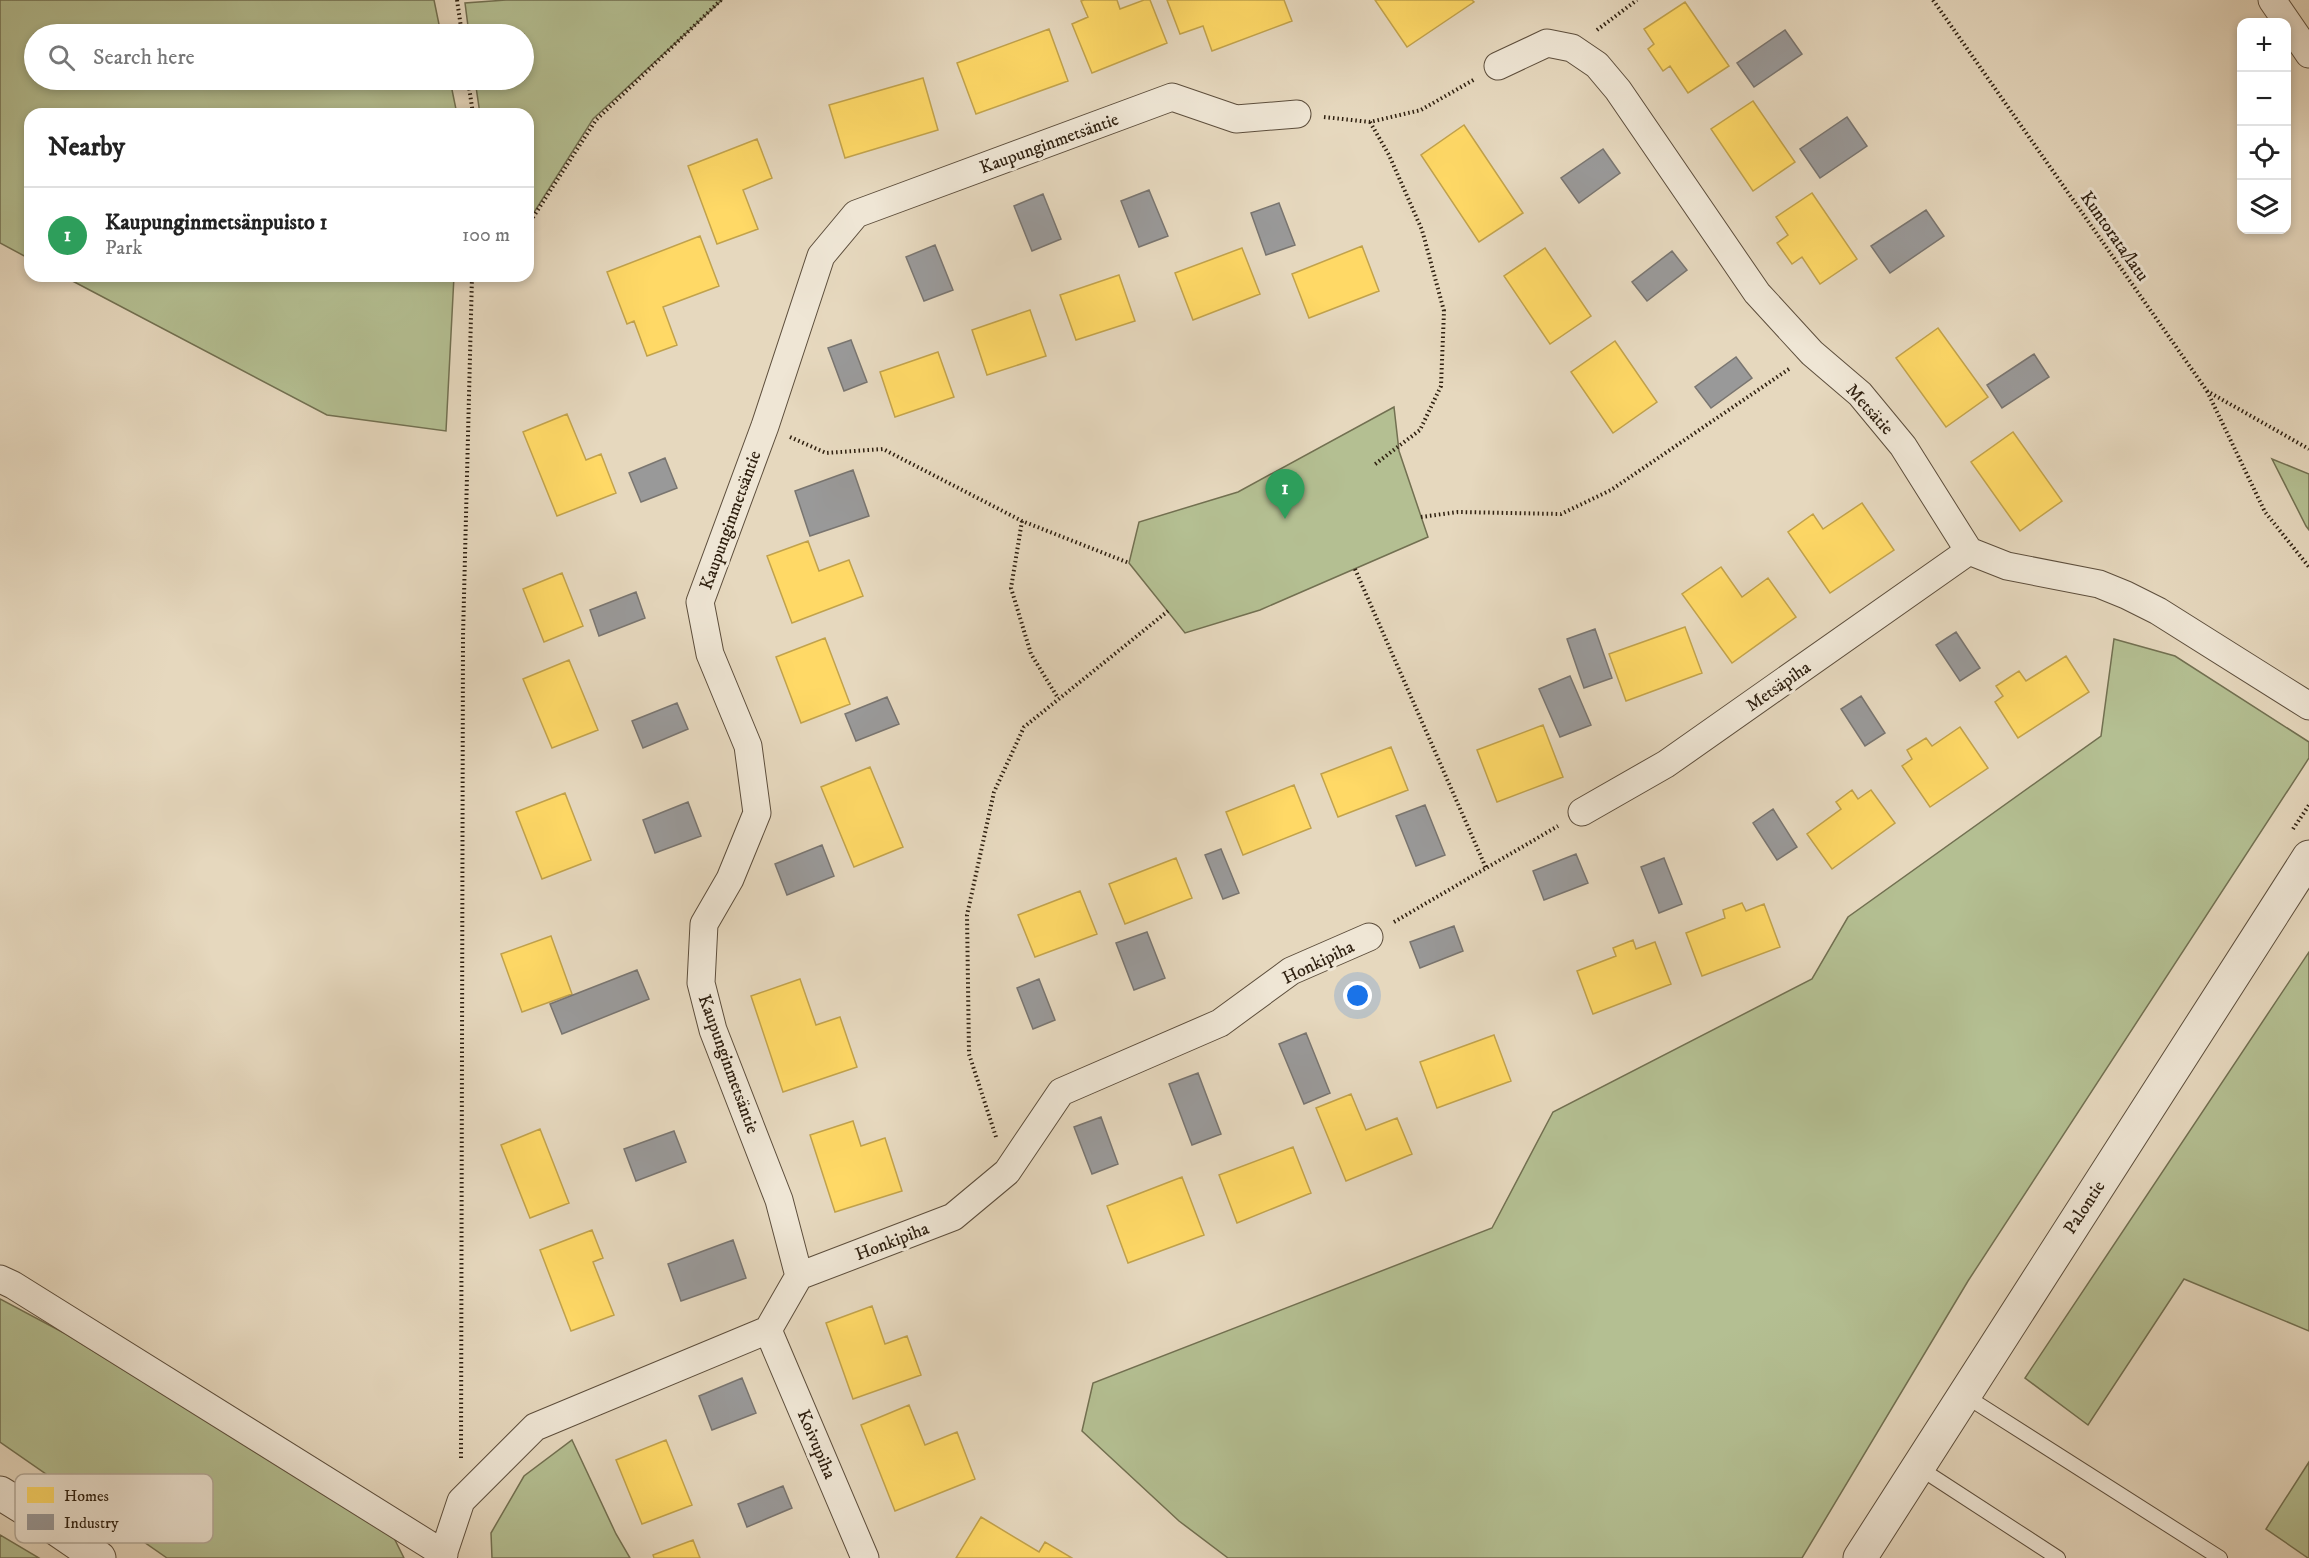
<!DOCTYPE html>
<meta charset="utf-8">
<style>
:root{--surface:#fff;--page:#f6f6f6;--text:#222;--muted:#767676;--line:#e0e0e0;--accent:#8f2418}
body{margin:0;font-family:"IM FELL DW Pica",serif;background:var(--page);color:var(--text)}
.controls{position:absolute;right:18px;top:18px;display:grid;overflow:hidden;border-radius:12px;box-shadow:0 3px 9px #0003}
.controls button{width:54px;height:54px;display:grid;place-items:center;padding:0;border:0;border-bottom:2px solid var(--line);background:var(--surface);color:var(--text);font:30px sans-serif}
.you{position:absolute;left:1358px;top:996px;width:21px;height:21px;margin:-15px;border:4px solid #fff;border-radius:50%;background:#1a73e8;box-shadow:0 0 0 9px #1a73e833}
.badge{display:grid;place-items:center;width:39px;height:39px;border-radius:50%;background:var(--accent);color:#fff;font-size:20px;font-weight:700}
.pin{position:absolute;translate:-50% -50px;filter:drop-shadow(0 2px 3px #0008)}
.pin::after{content:'';position:absolute;top:32px;width:21px;height:18px;background:inherit;clip-path:polygon(0 0,100% 0,50% 100%)}
.list{margin:0;padding:0;list-style:none}
h2{display:flex;justify-content:space-between;align-items:center;height:78px;margin:0;padding:0 24px;font-size:26px}
h2 small{font-size:20px;font-weight:400;color:var(--muted)}
.list li{display:grid;grid-template-columns:39px 1fr auto;gap:18px;align-items:center;box-sizing:border-box;height:96px;padding:0 24px;border-top:2px solid var(--line)}
.list b{display:block;font-size:22px;white-space:nowrap}
.list p{margin:0;font-size:20px;white-space:nowrap;color:var(--muted)}
.list em{font-size:20px;font-style:normal;color:var(--muted)}
.icon{flex:none;width:33px;height:33px;fill:none;stroke:currentColor;stroke-width:2;stroke-linecap:round;stroke-linejoin:round}
.map{position:relative;flex:none;width:2309px;height:1558px;overflow:hidden}
.search{position:absolute;background:var(--surface);box-shadow:0 3px 9px #0003;left:24px;top:24px;width:510px;height:66px;display:flex;align-items:center;gap:15px;box-sizing:border-box;padding:0 21px;border-radius:33px;color:var(--muted);font-size:22px}
.panel{position:absolute;background:var(--surface);box-shadow:0 3px 9px #0003;left:24px;top:108px;width:510px;height:174px;border-radius:18px}
.map>svg:first-child{display:block}
.green{fill:#b4bf92;stroke:#727051;stroke-width:1.5}
.homes{fill:#ffd966;stroke:#c1a24c;stroke-width:1.5}
.industry{fill:#999;stroke:#797570;stroke-width:1.5}
.lines{fill:none;stroke-linecap:round;stroke-linejoin:round}
.service-casing{stroke:#5d4e3c;stroke-width:16}
.minor-casing{stroke:#5d4e3c;stroke-width:29}
.tertiary-casing{stroke:#5d4e3c;stroke-width:35}
.path{stroke:#2f2010;stroke-width:4;stroke-dasharray:1.5 3;stroke-linecap:butt}
.service{stroke:#efe6d5;stroke-width:14}
.minor{stroke:#efe6d5;stroke-width:27}
.tertiary{stroke:#efe6d5;stroke-width:33}
.labels{text-anchor:middle;stroke-width:6;stroke-linejoin:round;paint-order:stroke}
.street-label{font-size:18px;fill:#2f2010;stroke:#efe6d5}
.key{fill:#efe6d5;stroke:#b5ab9a;stroke-width:1.5}
.key-label{font-size:16px;fill:#2f2010}
</style>
<div class="map">
<svg width="2309" height="1558" viewBox="0 0 2309 1558">
<rect width="100%" height="100%" fill="#e6d8be"/>
<filter id="stains"><feTurbulence type="fractalNoise" baseFrequency=".00333" numOctaves="4"/><feColorMatrix values="0 0 0 0 .2 0 0 0 0 .09 0 0 0 0 .02 0 0 0 .5 -.17"/></filter>
<radialGradient id="worn" r=".72"><stop offset=".6" stop-color="#630" stop-opacity="0"/><stop offset="1" stop-color="#630" stop-opacity=".3"/></radialGradient>
<path class="green" d="M0 0H434L441 34H34V80H450L457 114H30V259L0 243Z
M506 0H722L593 119 528 222V114H480L475 80H524V34H469L465 3Z
M63 276H454L446 431 327 415Z
M1394 407 1399 451 1428 537 1260 610 1185 633 1129 563 1139 522 1238 492Z
M2272 459 2309 474V530L2306 526Z
M2114 639 2175 656 2309 742V758L1968 1281 1802 1558H1228L1179 1521 1082 1431 1093 1383 1492 1228 1553 1112 1812 979 1848 917 2101 736Z
M2309 952V1331L2184 1279 2088 1425 2025 1378Z
M0 1299 66 1334 393 1536 404 1558H167L0 1442Z
M572 1440 616 1534 630 1558H492L491 1533 524 1476Z
M2309 1462V1558H2308L2266 1529Z
M0 1535 39 1558H0Z"/>
<path class="homes" d="M1084 0H1117L1120 9 1144 0H1150L1167 43 1092 73 1072 24 1088 17 1081 1Z
M1167 0H1284L1292 21 1212 51 1203 26 1180 34Z
M1375 0H1472L1474 2 1407 47Z
M1685 2 1729 66 1688 93 1670 66 1663 71 1648 49 1654 44 1644 29Z
M1049 29 1068 81 976 114 957 63Z
M923 78 938 130 845 158 829 105Z
M1753 101 1795 162 1753 191 1711 129Z
M1464 125 1523 213 1479 242 1421 155Z
M757 139 772 178 743 190 758 229 717 244 688 166Z
M1812 193 1857 259 1820 284 1802 257 1792 264 1777 243 1788 235 1776 217Z
M700 236 719 286 663 307 677 345 647 356 634 321 627 324 607 272Z
M1362 246 1379 291 1309 318 1292 274Z
M1242 248 1260 294 1193 320 1175 273Z
M1545 248 1591 316 1550 344 1504 276Z
M1119 275 1135 321 1076 340 1060 295Z
M1030 310 1046 356 987 375 972 330Z
M1938 328 1988 397 1946 427 1896 358Z
M1615 341 1657 402 1613 433 1571 372Z
M938 352 954 397 895 417 880 372Z
M567 414 586 460 601 454 616 493 557 516 523 432Z
M2013 432 2062 501 2020 531 1971 462Z
M1862 503 1894 550 1830 593 1788 532 1813 514 1823 529Z
M808 541 819 571 849 560 863 596 792 623 767 556Z
M1721 567 1742 597 1768 578 1796 617 1732 663 1682 594Z
M562 573 583 626 544 642 523 589Z
M1685 627 1702 673 1626 701 1609 654Z
M825 638 850 704 801 723 776 657Z
M2066 656 2089 692 2018 738 1995 702 2003 696 1996 686 2019 671 2026 681Z
M569 660 598 730 552 748 523 679Z
M1543 725 1563 777 1497 802 1477 750Z
M1960 727 1988 768 1930 807 1902 766 1912 759 1907 750 1926 738 1932 746Z
M1391 747 1408 790 1338 817 1321 774Z
M870 767 903 847 854 867 821 787Z
M1294 785 1311 828 1243 855 1226 812Z
M1852 790 1858 799 1871 790 1895 823 1832 869 1807 834 1841 809 1836 802Z
M565 793 591 860 542 879 516 812Z
M1176 858 1192 898 1125 924 1109 884Z
M1080 891 1097 934 1035 957 1018 915Z
M1742 903 1746 911 1764 904 1780 947 1702 976 1686 933 1725 918 1723 910Z
M551 936 572 994 522 1012 501 954Z
M1633 940 1636 949 1655 942 1671 984 1593 1014 1577 971 1616 956 1613 948Z
M800 979 816 1025 840 1017 857 1067 783 1092 751 996Z
M1494 1035 1511 1081 1437 1108 1420 1062Z
M1351 1094 1366 1130 1397 1118 1412 1154 1346 1181 1316 1108Z
M853 1121 861 1146 885 1138 902 1191 835 1212 810 1135Z
M540 1129 569 1203 530 1218 501 1145Z
M1293 1147 1311 1193 1237 1223 1219 1175Z
M1182 1177 1204 1235 1128 1263 1107 1206Z
M592 1230 603 1258 593 1262 614 1315 571 1331 540 1250Z
M872 1306 885 1344 907 1336 921 1375 853 1399 826 1323Z
M909 1405 925 1445 957 1432 975 1479 895 1511 861 1425Z
M666 1440 692 1505 642 1524 616 1460Z
M981 1517 1039 1552 1045 1542 1072 1558H956Z
M693 1540 700 1558H654L653 1555Z"/>
<path class="industry" d="M1785 30 1802 54 1754 87 1737 63Z
M1847 117 1867 146 1820 178 1800 149Z
M1603 149 1620 173 1579 203 1561 178Z
M1149 190 1168 236 1139 247 1121 201Z
M1043 194 1061 239 1032 251 1014 206Z
M1279 203 1295 245 1266 255 1251 213Z
M1926 210 1944 236 1890 273 1871 246Z
M935 245 953 290 924 301 906 257Z
M1672 251 1687 270 1647 301 1632 282Z
M851 340 867 382 844 391 828 348Z
M2034 354 2049 377 2002 408 1987 385Z
M1736 357 1752 378 1711 408 1695 387Z
M665 458 677 488 641 502 629 473Z
M853 470 869 516 810 536 795 491Z
M636 592 645 618 599 636 590 610Z
M1595 629 1612 678 1584 688 1567 639Z
M1956 632 1980 668 1960 681 1936 645Z
M1570 676 1591 725 1560 737 1539 689Z
M1861 696 1885 733 1865 746 1841 709Z
M887 697 899 724 856 741 845 714Z
M677 703 688 729 643 748 632 721Z
M688 802 701 836 655 853 643 820Z
M1425 805 1445 855 1416 866 1396 816Z
M1773 809 1797 847 1777 860 1753 823Z
M822 845 834 876 787 895 775 864Z
M1221 849 1239 893 1223 899 1205 855Z
M1576 854 1588 883 1544 900 1533 871Z
M1664 858 1682 904 1659 913 1641 867Z
M1454 926 1463 951 1420 968 1410 942Z
M1147 932 1165 978 1134 990 1116 943Z
M637 970 649 999 562 1034 550 1004Z
M1039 979 1055 1020 1033 1029 1017 988Z
M1306 1033 1330 1093 1304 1104 1279 1044Z
M1198 1073 1221 1134 1192 1145 1169 1084Z
M1101 1117 1118 1164 1092 1174 1074 1127Z
M674 1131 686 1162 636 1181 624 1149Z
M733 1240 746 1278 681 1301 668 1264Z
M742 1378 756 1413 712 1430 699 1396Z
M783 1486 792 1508 747 1527 738 1504Z"/>
<g class="lines">
<g class="service-casing">
<path id="service" d="M1964 1395 2220 1558
M1918 1467 2058 1558"/>
</g>
<g class="minor-casing">
<path id="minor" d="M2272 0 2309 54
M1498 66 1547 43 1572 48 1597 65 1618 90 1757 293 1812 353 1860 394 1903 446 1969 551 2007 566 2099 584 2126 595 2158 611 2309 706
M1582 812 1666 764 1969 551
M799 1276 779 1200 713 1030 701 983 704 924 730 879 757 813 748 746 710 654 700 602 765 426 821 256 856 214 1172 97 1236 119 1297 114
M0 1279 13 1285 444 1554
M768 1330 865 1558
M442 1558 461 1501 535 1427 768 1330 799 1276 953 1217 1007 1172 1061 1092 1220 1023 1291 971 1369 937"/>
</g>
<g class="tertiary-casing">
<path id="tertiary" d="M0 1493 39 1517 99 1558
M1860 1558 2309 857"/>
</g>
<path class="path" d="M457 0 462 34
M1933 0 2207 391 2309 449
M1597 30 1637 0
M468 80 473 114
M1324 117 1370 122 1421 110 1475 79
M1370 122 1389 155 1422 230 1444 311 1441 386 1420 430 1374 465
M528 225 596 120 721 0
M2207 391 2265 512 2309 567
M790 437 826 453 883 449 1022 521 1129 563
M1421 517 1458 512 1561 514 1611 490 1789 369
M1022 521 1011 588 1031 654 1058 698
M1355 569 1486 868
M2293 829 2309 805
M1394 922 1558 826
M996 1137 969 1054 967 915 994 792 1024 727 1168 611
M461 1458 463 636 472 276"/>
<use href="#service" class="service"/>
<use href="#minor" class="minor"/>
<use href="#tertiary" class="tertiary"/>
</g>
<g class="labels">
<g class="street-label">
<text transform="translate(1049 143) rotate(-20)" y="6">Kaupunginmetsäntie</text>
<text transform="translate(2115 236) rotate(55)" y="6">Kuntorata/latu</text>
<text transform="translate(1870 409) rotate(48)" y="6">Metsätie</text>
<text transform="translate(730 520) rotate(-70)" y="6">Kaupunginmetsäntie</text>
<text transform="translate(1778 686) rotate(-35)" y="6">Metsäpiha</text>
<text transform="translate(1318 962) rotate(-26)" y="6">Honkipiha</text>
<text transform="translate(729 1064) rotate(70)" y="6">Kaupunginmetsäntie</text>
<text transform="translate(2084 1207) rotate(-57)" y="6">Palontie</text>
<text transform="translate(892 1241) rotate(-21)" y="6">Honkipiha</text>
<text transform="translate(817 1444) rotate(67)" y="6">Koivupiha</text>
</g>
</g>
<rect x="15" y="1474" width="198" height="69" rx="9" class="key"/>
<rect x="27" y="1487" width="27" height="16" fill="#ffd966"/>
<rect x="27" y="1514" width="27" height="16" fill="#999"/>
<g class="key-label">
<text x="64" y="1501">Homes</text>
<text x="64" y="1528">Industry</text>
</g>
<rect width="100%" height="100%" filter="url(#stains)"/>
<rect width="100%" height="100%" fill="url(#worn)"/>
</svg>
<div class="controls">
<button>+</button>
<button>−</button>
<button><svg class="icon" aria-label="locate" viewBox="0 0 24 24"><circle cx="12" cy="12" r="6"/><path d="M12 2v4M12 18v4M2 12h4M18 12h4"/></svg></button>
<button><svg class="icon" aria-label="layers" viewBox="0 0 24 24"><path d="M12 4l9 5-9 5-9-5zM3 14l9 5 9-5"/></svg></button>
</div>
<div class="you"></div>
<div class="pin badge" style="left:1285px;top:519px;background:#2e9e5b">1</div>
<div class="search"><svg class="icon" aria-label="search" viewBox="0 0 24 24"><circle cx="10" cy="10" r="6"/><path d="M15 15l6 6"/></svg>Search here</div>
<section class="panel">
<h2>Nearby<small></small></h2>
<ul class="list">
<li><span class="badge" style="background:#2e9e5b">1</span><div><b>Kaupunginmetsänpuisto 1</b><p>Park</p></div><em>100 m</em></li>
</ul>
</section>
</div>
